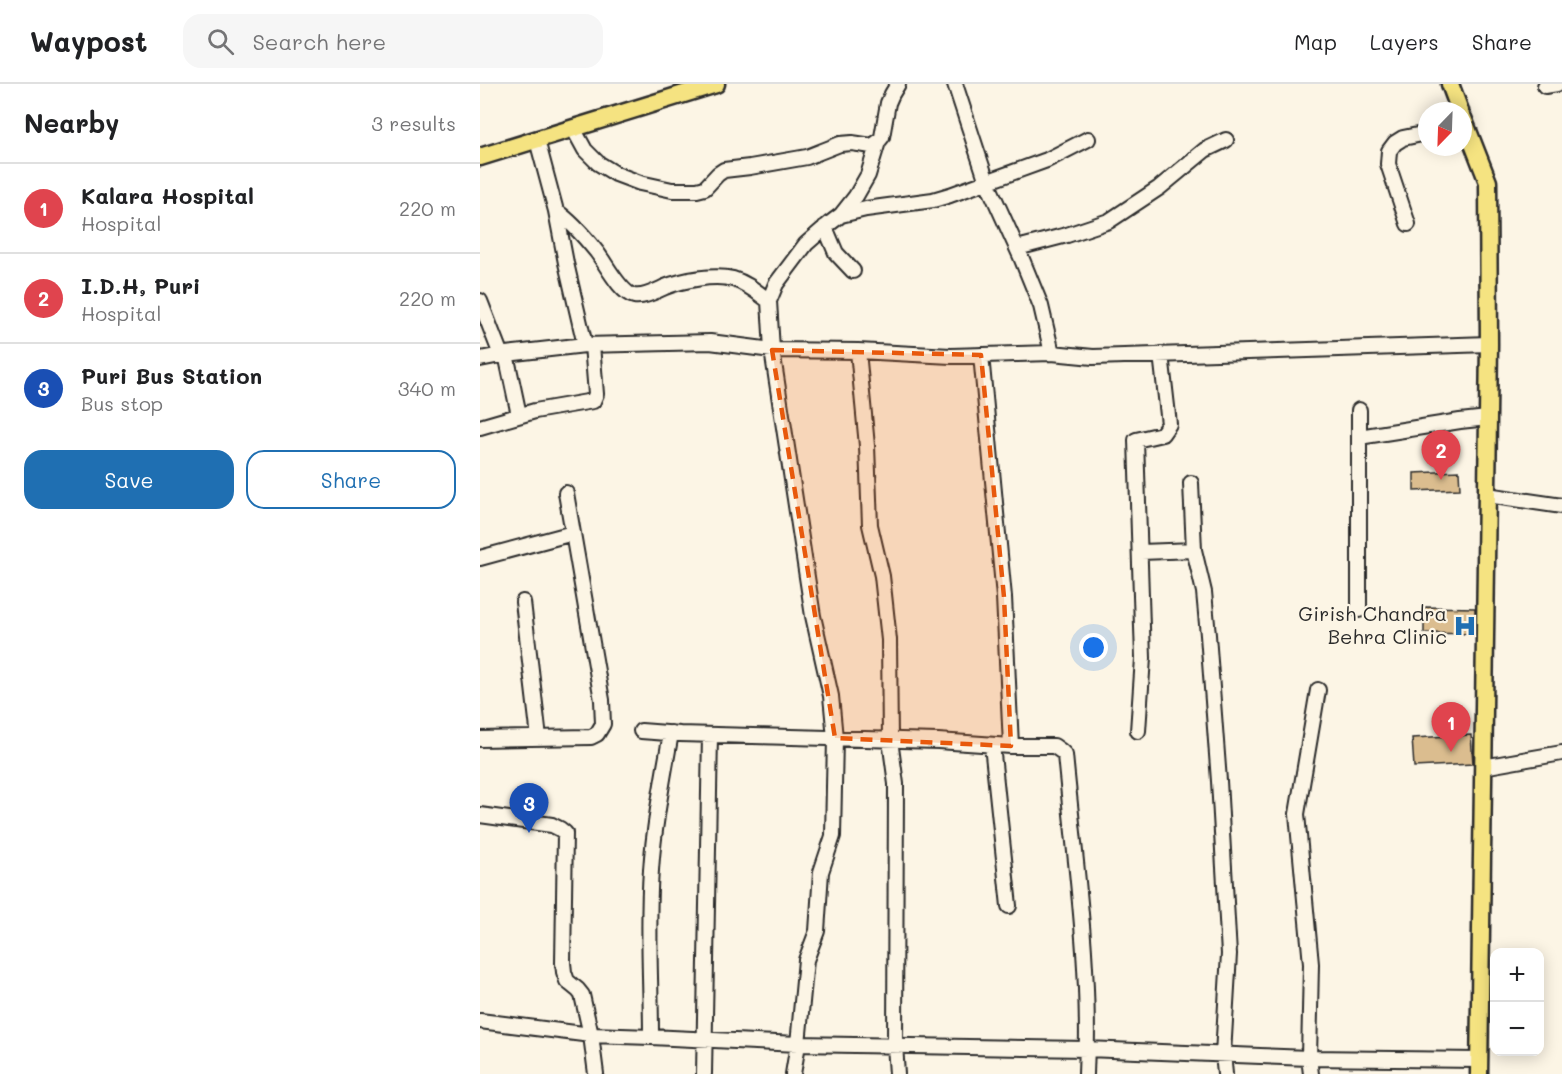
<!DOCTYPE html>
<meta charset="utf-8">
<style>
:root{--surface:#fff;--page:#f6f6f6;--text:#202124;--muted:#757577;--line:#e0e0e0;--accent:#1f6fb2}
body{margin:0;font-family:Mali,sans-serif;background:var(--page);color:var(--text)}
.controls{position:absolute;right:18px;bottom:18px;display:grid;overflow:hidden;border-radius:12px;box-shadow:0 3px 15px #0003}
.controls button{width:54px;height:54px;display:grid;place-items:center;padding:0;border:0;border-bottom:2px solid var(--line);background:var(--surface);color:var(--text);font:30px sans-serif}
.compass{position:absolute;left:938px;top:18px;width:54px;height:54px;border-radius:50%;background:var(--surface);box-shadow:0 3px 15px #0003;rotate:203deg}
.you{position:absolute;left:614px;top:564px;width:21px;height:21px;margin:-15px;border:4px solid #fff;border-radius:50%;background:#1a73e8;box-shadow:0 0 0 9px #1a73e833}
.badge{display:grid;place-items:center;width:39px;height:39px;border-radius:50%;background:var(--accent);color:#fff;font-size:20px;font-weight:700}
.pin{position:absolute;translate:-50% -50px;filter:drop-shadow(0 2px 3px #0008)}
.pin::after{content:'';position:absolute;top:32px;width:21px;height:18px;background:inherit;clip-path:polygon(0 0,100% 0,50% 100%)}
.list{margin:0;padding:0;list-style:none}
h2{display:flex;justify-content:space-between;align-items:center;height:78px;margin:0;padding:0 24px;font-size:26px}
h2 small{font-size:20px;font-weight:400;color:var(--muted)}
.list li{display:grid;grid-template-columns:39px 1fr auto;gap:18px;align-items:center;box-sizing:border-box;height:90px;padding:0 24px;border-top:2px solid var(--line)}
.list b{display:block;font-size:22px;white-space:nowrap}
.list p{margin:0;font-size:20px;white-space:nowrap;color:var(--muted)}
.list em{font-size:20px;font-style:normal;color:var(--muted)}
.actions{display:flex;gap:12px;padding:18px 24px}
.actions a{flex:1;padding:14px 0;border:2px solid var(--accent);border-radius:18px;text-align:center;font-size:21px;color:var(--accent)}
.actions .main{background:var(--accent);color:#fff}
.icon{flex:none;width:33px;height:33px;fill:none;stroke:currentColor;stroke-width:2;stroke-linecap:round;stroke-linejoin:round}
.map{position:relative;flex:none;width:1082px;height:990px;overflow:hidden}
header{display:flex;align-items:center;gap:36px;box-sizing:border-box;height:84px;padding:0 30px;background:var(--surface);border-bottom:2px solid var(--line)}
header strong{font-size:28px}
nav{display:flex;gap:33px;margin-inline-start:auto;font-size:21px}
.search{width:420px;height:54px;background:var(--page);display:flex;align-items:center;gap:15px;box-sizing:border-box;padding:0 21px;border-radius:18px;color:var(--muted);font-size:22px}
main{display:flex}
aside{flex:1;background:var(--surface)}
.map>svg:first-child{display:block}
.building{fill:#dbbd8f;stroke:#2b2b2b;stroke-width:1.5}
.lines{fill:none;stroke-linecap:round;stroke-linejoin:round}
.minor-casing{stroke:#2b2b2b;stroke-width:18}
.major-casing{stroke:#2b2b2b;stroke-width:21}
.minor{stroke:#fcf5e5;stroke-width:14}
.major{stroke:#f5e381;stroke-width:16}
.marked{fill:#e8590c;fill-opacity:0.2;stroke:#e8590c;stroke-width:4.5;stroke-dasharray:12 8;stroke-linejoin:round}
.labels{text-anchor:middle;stroke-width:4.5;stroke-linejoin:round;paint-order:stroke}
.poi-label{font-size:20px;fill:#2b2b2b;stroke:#fcf5e5;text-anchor:end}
</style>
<header>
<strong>Waypost</strong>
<div class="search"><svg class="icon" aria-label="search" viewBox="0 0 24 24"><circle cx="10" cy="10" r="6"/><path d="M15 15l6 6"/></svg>Search here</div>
<nav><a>Map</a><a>Layers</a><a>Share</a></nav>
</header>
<main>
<aside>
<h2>Nearby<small>3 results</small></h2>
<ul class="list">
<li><span class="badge" style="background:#e0444e">1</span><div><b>Kalara Hospital</b><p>Hospital</p></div><em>220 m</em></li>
<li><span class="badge" style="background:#e0444e">2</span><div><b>I.D.H, Puri</b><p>Hospital</p></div><em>220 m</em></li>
<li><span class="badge" style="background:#1a4fb4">3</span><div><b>Puri Bus Station</b><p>Bus stop</p></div><em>340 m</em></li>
</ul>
<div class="actions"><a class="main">Save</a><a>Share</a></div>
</aside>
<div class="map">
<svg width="1082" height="990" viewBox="0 0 1082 990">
<rect width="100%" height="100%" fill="#fcf5e5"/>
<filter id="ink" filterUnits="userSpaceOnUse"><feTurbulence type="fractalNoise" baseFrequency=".0167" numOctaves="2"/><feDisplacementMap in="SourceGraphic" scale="12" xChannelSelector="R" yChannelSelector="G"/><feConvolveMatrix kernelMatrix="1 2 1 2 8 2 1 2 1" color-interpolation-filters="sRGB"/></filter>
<g filter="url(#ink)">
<path class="building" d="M979 387 980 405 934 407V389Z
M944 523 995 524V550L944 549Z
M991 651 993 680 934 683 932 654Z"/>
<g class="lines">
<g class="minor-casing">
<path id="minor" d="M475 0 507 98 541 173 561 222 572 269
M1065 2 1077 0
M93 44 105 66 118 79 136 90 160 99 192 106H217L225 104 238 90 244 86 270 83 327 73 360 60 372 59 392 62 398 58 402 53 408 19 412 10 418 0
M57 56 76 127 86 179 105 261
M76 127C92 138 104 152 116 167 125 178 140 209 154 212 163 214 176 207 185 203 203 196 234 190 253 195 267 199 278 209 289 217
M361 131 376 112 388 91 398 58
M928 140 908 80 909 67 915 59 923 54 947 49
M345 143 356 169 373 187
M537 164 587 151 629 137 679 104 725 66 746 56
M0 217 21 271
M378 267 387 362 390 441 402 492 409 556 410 656 416 700 415 961 417 990
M26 270 39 331
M501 271 524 513 531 662
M0 275 26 270 105 261 230 258 292 266 378 267 471 272 572 269 613 273 1009 260
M879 326V526
M0 343 55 327 113 317 116 310 112 261
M879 353 980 337 1008 334
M711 399 714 466 724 508 728 551 739 697 749 870 743 970 745 990
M1007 411 1082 422
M661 468 714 466
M0 474 93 449
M43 518 59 654
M161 647 200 650 458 657 531 662H574L581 667 585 671C595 777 611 884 606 990
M658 647 663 574 656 356 682 350 689 340 681 270
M0 655 111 653 117 650 123 640 122 616 86 409
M512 661 529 822
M1003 683 1082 669
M0 731 72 741 80 745 85 749 83 879 84 888 87 897 98 906 102 911 111 951 116 990
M0 937 111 951 171 953 318 960 607 965 829 974 999 976
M171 953C171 898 167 841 171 786 174 741 183 695 191 649
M224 990 230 651
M313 990 318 960 326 876 337 847 341 788 353 752 355 654 351 612 333 532 292 266 289 217 296 200 326 160 349 140 361 131 386 125 453 116 470 111 567 76 608 55
M831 990 829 974 831 880 817 730 838 606"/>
</g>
<g class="major-casing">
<path id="major" d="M970 0 980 27
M983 34 1008 98 1009 260 999 990
M0 73 236 0"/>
</g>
<use href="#minor" class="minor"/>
<use href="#major" class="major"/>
</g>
</g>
<path class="marked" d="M292 266 501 271 524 513 531 662 355 654Z"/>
<defs>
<g id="hospital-bare" transform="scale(1.8)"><path d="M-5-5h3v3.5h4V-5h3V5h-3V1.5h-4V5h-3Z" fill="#1f6fb2" stroke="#fcf5e5" stroke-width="2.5" paint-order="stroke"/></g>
</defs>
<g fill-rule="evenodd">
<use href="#hospital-bare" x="985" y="542"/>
</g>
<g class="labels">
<g class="poi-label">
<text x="967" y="537">Girish Chandra<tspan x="967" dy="23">Behra Clinic</tspan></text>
</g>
</g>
</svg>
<div class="controls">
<button>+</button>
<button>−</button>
</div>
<svg class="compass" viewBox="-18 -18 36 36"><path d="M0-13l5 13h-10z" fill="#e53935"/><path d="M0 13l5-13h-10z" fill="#757577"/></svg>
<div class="you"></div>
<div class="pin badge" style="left:971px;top:668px;background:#e0444e">1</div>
<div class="pin badge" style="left:961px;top:396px;background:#e0444e">2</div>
<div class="pin badge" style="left:49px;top:749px;background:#1a4fb4">3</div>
</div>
</main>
